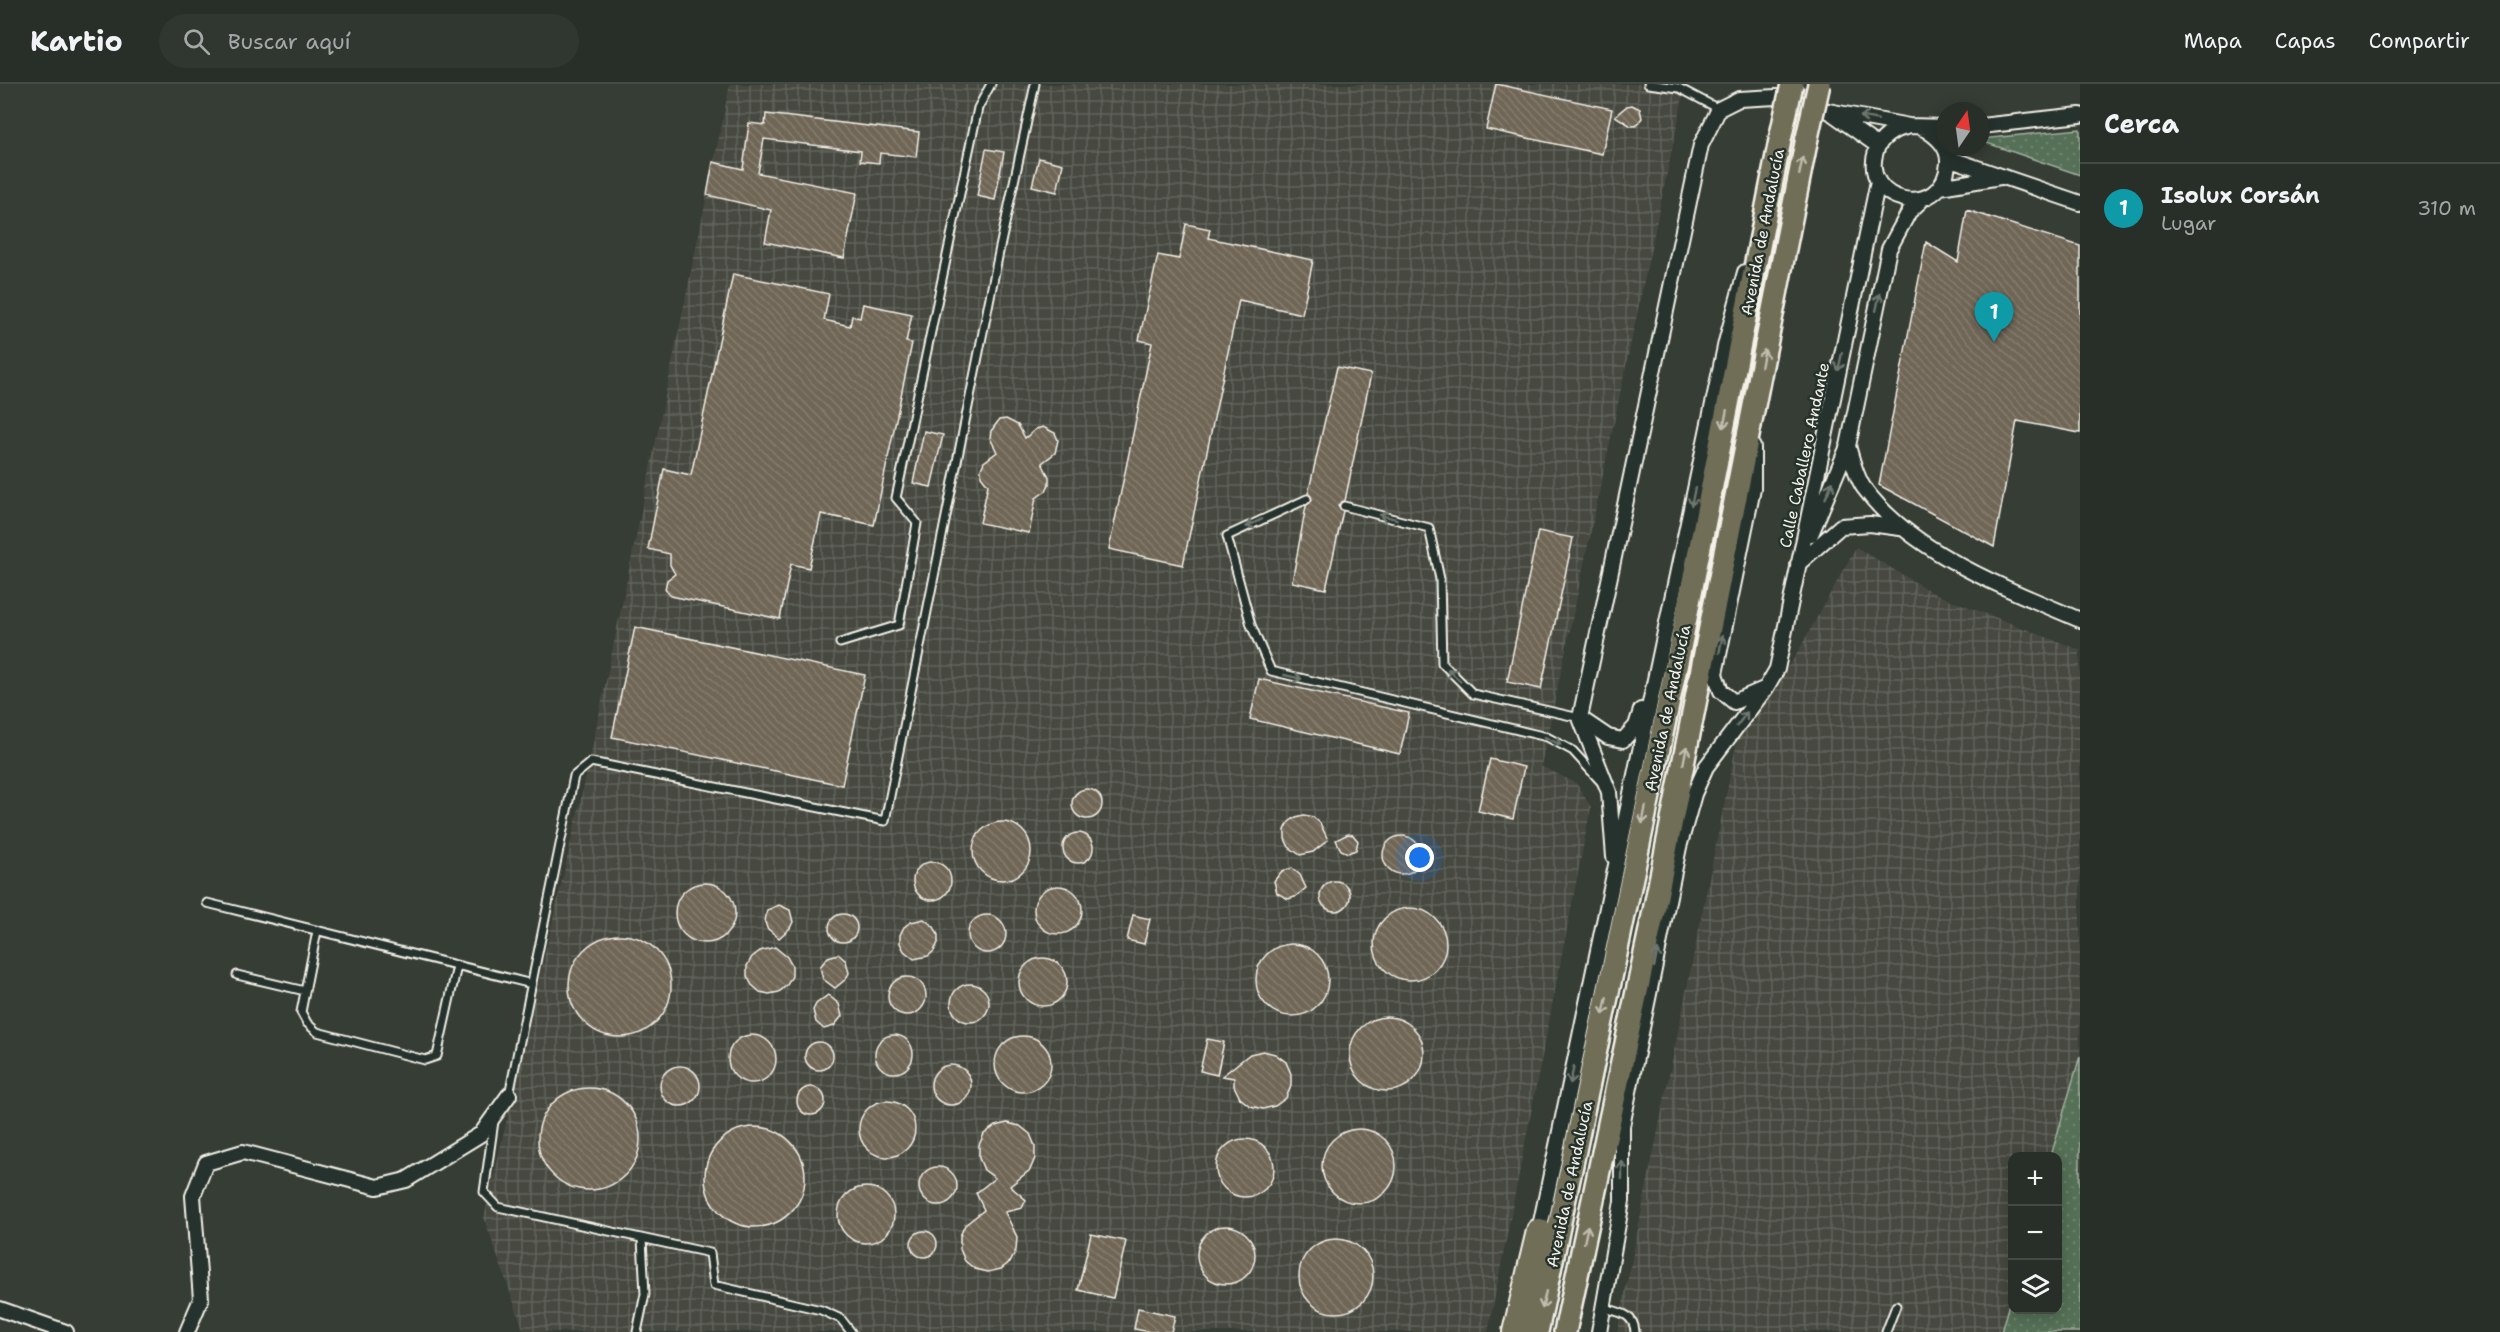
<!DOCTYPE html>
<html lang="es">
<meta charset="utf-8">
<style>
:root{--surface:#282e28;--page:#303630;--text:#f1f3f6;--muted:#a5a8a8;--line:#444a45;--accent:#ff9aa2}
body{margin:0;font-family:"Shantell Sans",sans-serif;background:var(--page);color:var(--text)}
.controls{position:absolute;right:18px;bottom:18px;display:grid;overflow:hidden;border-radius:12px;box-shadow:0 3px 15px #0003}
.controls button{width:54px;height:54px;display:grid;place-items:center;padding:0;border:0;border-bottom:2px solid var(--line);background:var(--surface);color:var(--text);font:30px sans-serif}
.compass{position:absolute;left:1936px;top:18px;width:54px;height:54px;border-radius:50%;background:var(--surface);box-shadow:0 3px 15px #0003;rotate:13deg}
.you{position:absolute;left:1420px;top:774px;width:21px;height:21px;margin:-15px;border:4px solid #fff;border-radius:50%;background:#1a73e8;box-shadow:0 0 0 9px #1a73e833}
.badge{display:grid;place-items:center;width:39px;height:39px;border-radius:50%;background:var(--accent);color:#fff;font-size:20px;font-weight:700}
.pin{position:absolute;translate:-50% -50px;filter:drop-shadow(0 2px 3px #0008)}
.pin::after{content:'';position:absolute;top:32px;width:21px;height:18px;background:inherit;clip-path:polygon(0 0,100% 0,50% 100%)}
.list{margin:0;padding:0;list-style:none}
h2{display:flex;justify-content:space-between;align-items:center;height:78px;margin:0;padding:0 24px;font-size:26px}
h2 small{font-size:20px;font-weight:400;color:var(--muted)}
.list li{display:grid;grid-template-columns:39px 1fr auto;gap:18px;align-items:center;box-sizing:border-box;height:90px;padding:0 24px;border-top:2px solid var(--line)}
.list b{display:block;font-size:22px;white-space:nowrap}
.list p{margin:0;font-size:20px;white-space:nowrap;color:var(--muted)}
.list em{font-size:20px;font-style:normal;color:var(--muted)}
.icon{flex:none;width:33px;height:33px;fill:none;stroke:currentColor;stroke-width:2;stroke-linecap:round;stroke-linejoin:round}
.map{position:relative;flex:none;width:2080px;height:1248px;overflow:hidden}
header{display:flex;align-items:center;gap:36px;box-sizing:border-box;height:84px;padding:0 30px;background:var(--surface);border-bottom:2px solid var(--line)}
header strong{font-size:28px}
nav{display:flex;gap:33px;margin-inline-start:auto;font-size:21px}
.search{width:420px;height:54px;background:var(--page);display:flex;align-items:center;gap:15px;box-sizing:border-box;padding:0 21px;border-radius:33px;color:var(--muted);font-size:22px}
main{display:flex}
aside{flex:1;background:var(--surface)}
.map>svg:first-child{display:block}
.industrial{fill:url(#industrial-grid)}
.grass{fill:url(#grass-dots);stroke:#a4b0a0;stroke-width:1.5}
.building{fill:url(#building-back-hatch);stroke:#f4f1e8;stroke-width:1.5}
.lines{fill:none;stroke-linecap:round;stroke-linejoin:round}
.service-casing{stroke:#f4f1e8;stroke-width:11}
.minor-casing{stroke:#f4f1e8;stroke-width:18}
.primary-casing{stroke:#f4f1e8;stroke-width:26}
.motorway-casing{stroke:#f4f1e8;stroke-width:28}
.service{stroke:#26332d;stroke-width:7}
.minor{stroke:#26332d;stroke-width:14}
.primary{stroke:#716e59;stroke-width:21}
.motorway{stroke:#716e59;stroke-width:24}
.primary-bridge-casing{stroke:#f4f1e8;stroke-width:26;stroke-linecap:butt}
.primary-bridge{stroke:#716e59;stroke-width:21}
.oneway{stroke:#6e766e}
.oneway2{stroke:#c0bdaf}
.labels{text-anchor:middle;stroke-width:5;stroke-linejoin:round;paint-order:stroke}
.street-label{font-size:16px;fill:#f4f1e8;stroke:#26332d}
</style>
<header>
<strong>Kartio</strong>
<div class="search"><svg class="icon" aria-label="search" viewBox="0 0 24 24"><circle cx="10" cy="10" r="6"/><path d="M15 15l6 6"/></svg>Buscar aquí</div>
<nav><a>Mapa</a><a>Capas</a><a>Compartir</a></nav>
</header>
<main>
<div class="map">
<svg width="2080" height="1248" viewBox="0 0 2080 1248">
<defs>
<pattern id="industrial-grid" width="8" height="8" patternUnits="userSpaceOnUse" patternTransform="scale(1.5)"><rect width="8" height="8" fill="#46493f"/><path d="M0 4h8M4 0v8" fill="none" stroke="#61645b"/></pattern>
<pattern id="grass-dots" width="8" height="8" patternUnits="userSpaceOnUse" patternTransform="scale(1.5)"><rect width="8" height="8" fill="#547057"/><path d="M2 2h.1M6 6h.1" fill="none" stroke="#6d856f" stroke-width="1.8" stroke-linecap="round"/></pattern>
<pattern id="building-back-hatch" width="6" height="6" patternUnits="userSpaceOnUse" patternTransform="scale(1.5)"><rect width="6" height="6" fill="#6f6657"/><path d="M-1 5l2 2M0 0l6 6M5-1l2 2" fill="none" stroke="#847c6f"/></pattern>
</defs>
<rect width="100%" height="100%" fill="#353d35"/>
<filter id="ink" filterUnits="userSpaceOnUse"><feTurbulence type="fractalNoise" baseFrequency=".0167" numOctaves="2"/><feDisplacementMap in="SourceGraphic" scale="12" xChannelSelector="R" yChannelSelector="G"/><feConvolveMatrix kernelMatrix="1 2 1 2 8 2 1 2 1" color-interpolation-filters="sRGB"/></filter>
<g filter="url(#ink)">
<path class="industrial" d="M730 0H1686L1541 682 1576 699 1591 723 1488 1248H524L484 1134 587 688Z
M1856 463 1933 509 2080 566V1041L2058 1072H2012V1226L2009 1248H1617L1739 647 1795 573Z"/>
<path class="grass" d="M2080 45V91L1981 57V55Z
M2080 972V1248H2001L2012 1209V1226H2058V1072H2051Z"/>
<path class="building" d="M1496 0 1612 25 1602 70 1486 45Z
M1632 21 1640 25 1642 34 1636 42H1631L1615 32 1627 22Z
M766 30 919 48 916 73 880 69 879 79 860 77 861 67 764 55 758 89 857 109 844 174 765 158 771 126 707 111 713 78 743 85 749 39 765 41Z
M986 65 1004 68 995 116 977 112Z
M1039 74 1063 80 1057 108 1032 102Z
M1967 126 2080 162V349L2017 337 1994 463 1879 401 1926 158 1958 178Z
M1186 140 1210 145 1208 154 1313 176 1302 230 1239 216 1183 481 1109 465 1152 259 1139 256 1158 171 1179 175Z
M733 190 829 210 824 236 850 242 852 232 860 234 863 220 912 230 906 258 912 259 874 441 821 430 809 484 791 480 780 535 671 512 665 505 667 496 675 490 670 481V470L648 465 664 385 691 391Z
M1337 283 1371 290 1345 417 1338 421 1343 427 1326 505 1292 498 1306 422 1312 416 1308 410Z
M1006 335 1018 341 1025 354 1036 345 1043 343 1055 349 1058 356 1055 369 1042 379 1049 393V400L1046 407 1036 414 1029 449 980 439 988 401 981 392V385L984 378 997 368 990 354 991 347 999 336Z
M924 347 943 351 931 403 913 399Z
M1538 447 1573 454 1541 605 1507 598Z
M635 543 865 591 842 701 612 653Z
M1259 595 1409 629 1400 670 1250 635Z
M1490 675 1524 683 1513 735 1478 727Z
M1072 720a15 15 0 1 1 30 0a15 15 0 1 1-30 0Z
M1304 731 1313 733 1320 739 1328 756 1313 768 1300 771 1289 763 1285 755V746L1289 738 1296 733Z
M973 767a29 29 0 1 1 58 0a29 29 0 1 1-58 0Z
M1063 764a15 15 0 1 1 30 0a15 15 0 1 1-30 0Z
M1348 750 1353 751 1358 757 1356 766 1348 769 1341 766 1336 756Z
M1383 771a19 19 0 1 1 38 0a19 19 0 1 1-38 0Z
M913 797a19 19 0 1 1 38 0a19 19 0 1 1-38 0Z
M1292 784 1300 791 1306 804 1295 813 1288 815 1277 809 1274 797 1282 787Z
M1320 812a15 15 0 1 1 30 0a15 15 0 1 1-30 0Z
M675 829a30 30 0 1 1 60 0a30 30 0 1 1-60 0Z
M1034 826a24 24 0 1 1 48 0a24 24 0 1 1-48 0Z
M779 821 790 826 793 838 790 844 779 854 767 844 765 838 767 826Z
M1374 860a36 36 0 1 1 72 0a36 36 0 1 1-72 0Z
M829 844a14 14 0 1 1 28 0a14 14 0 1 1-28 0Z
M968 850a19 19 0 1 1 38 0a19 19 0 1 1-38 0Z
M1133 831 1150 835 1144 860 1127 856Z
M924 835 934 843 938 851V859L934 867 928 872 914 875 904 867 900 859V851L904 843 911 838Z
M569 902a51 51 0 1 1 102 0a51 51 0 1 1-102 0Z
M1256 896a36 36 0 1 1 72 0a36 36 0 1 1-72 0Z
M775 863 787 873 792 882V892L787 901 779 908 769 910 760 908 752 901 747 892V882L752 873 760 867Z
M838 870 846 877 849 889 846 895 835 904 823 895 820 883 828 873Z
M1019 898a24 24 0 1 1 48 0a24 24 0 1 1-48 0Z
M888 912a19 19 0 1 1 38 0a19 19 0 1 1-38 0Z
M951 919a19 19 0 1 1 38 0a19 19 0 1 1-38 0Z
M828 911 839 920 842 932 834 942 824 945 816 938 813 926 816 920Z
M1350 970a37 37 0 1 1 74 0a37 37 0 1 1-74 0Z
M728 975a24 24 0 1 1 48 0a24 24 0 1 1-48 0Z
M875 970a19 19 0 1 1 38 0a19 19 0 1 1-38 0Z
M995 980a28 28 0 1 1 56 0a28 28 0 1 1-56 0Z
M1207 955 1224 958 1217 991 1200 987Z
M805 972a14 14 0 1 1 28 0a14 14 0 1 1-28 0Z
M1263 967 1275 970 1286 978 1291 990V1002L1286 1014 1275 1022 1263 1025 1250 1022 1240 1014 1234 1002V994L1222 992 1250 970Z
M931 1001a20 20 0 1 1 40 0a20 20 0 1 1-40 0Z
M660 1002a20 20 0 1 1 40 0a20 20 0 1 1-40 0Z
M797 1017a14 14 0 1 1 28 0a14 14 0 1 1-28 0Z
M538 1055a51 51 0 1 1 102 0a51 51 0 1 1-102 0Z
M859 1045a28 28 0 1 1 56 0a28 28 0 1 1-56 0Z
M1007 1039 1020 1042 1030 1050 1035 1062V1074L1030 1086 1010 1102 1026 1116 1022 1124 1005 1128 1017 1153 1016 1166 1011 1177 1001 1185 988 1188 975 1185 965 1177 960 1165V1152L965 1141 984 1126 976 1109 995 1094 984 1086 979 1074V1061L984 1050 995 1042Z
M705 1093a50 50 0 1 1 100 0a50 50 0 1 1-100 0Z
M1322 1082a37 37 0 1 1 74 0a37 37 0 1 1-74 0Z
M1216 1084a29 29 0 1 1 58 0a29 29 0 1 1-58 0Z
M919 1102a19 19 0 1 1 38 0a19 19 0 1 1-38 0Z
M838 1131a28 28 0 1 1 56 0a28 28 0 1 1-56 0Z
M1197 1171a29 29 0 1 1 58 0a29 29 0 1 1-58 0Z
M911 1160a13 13 0 1 1 26 0a13 13 0 1 1-26 0Z
M1091 1150 1126 1157 1113 1214 1078 1206Z
M1299 1192a37 37 0 1 1 74 0a37 37 0 1 1-74 0Z
M1138 1224 1175 1232 1171 1248H1150L1134 1245Z"/>
<g class="lines">
<g class="service-casing">
<path id="service" d="M1648 0 1679 4 1719 25
M1307 415 1227 452 1251 541 1271 587 1547 653 1573 667 1602 699
M1344 422 1429 444 1440 495 1442 579 1473 610 1580 634
M840 559 899 541 917 439 896 414 978 24 991 0
M207 819 532 900
M317 847 301 928 307 939 317 948 425 976 437 972 457 882
M237 891 305 907
M509 1011 574 692 591 678 885 737 999 168 1035 0
M494 1037 484 1108 498 1123 710 1169 714 1201 821 1226 841 1235 851 1248
M1603 1224C1618 1228 1634 1229 1635 1248
M637 1248 645 1210 642 1155
M1886 1248 1896 1222"/>
</g>
<g class="minor-casing">
<path id="minor" d="M1833 30 1878 62
M1981 42 2080 31
M1907 43C1893 46 1881 53 1876 67 1859 120 1944 138 1948 79 1949 62 1936 52 1923 44
M1948 74 2080 119
M1940 103 2000 93
M1848 362C1852 375 1856 393 1864 404 1911 469 2008 505 2080 536
M1753 363V405L1715 590 1721 607 1734 618 1764 605
M1811 450 1848 362 1889 165 1909 128 1924 114
M1798 480 1841 442 1870 440 1900 444
M1580 634 1608 653 1623 656 1636 642 1641 626
M1614 773 1609 708 1580 634 1701 61 1719 25 1739 15 1776 13 1828 27 1909 42 1945 43
M1538 1152 1726 258 1745 188
M0 1225 66 1248
M187 1248 201 1215 193 1112 206 1079 243 1068 377 1103 406 1096 481 1050 509 1011
M1599 1248 1622 1117V1042L1679 763 1694 710 1706 683 1766 604 1777 585 1878 97"/>
</g>
<g class="primary-casing">
<path id="primary" d="M1537 1248 1681 559 1781 51
M1565 1248 1654 827 1807 54"/>
</g>
<g class="motorway-casing">
<path id="motorway" d="M1515 1248 1539 1147"/>
</g>
<use href="#service" class="service"/>
<use href="#minor" class="minor"/>
<use href="#primary" class="primary"/>
<use href="#motorway" class="motorway"/>
<g class="primary-bridge-casing">
<path id="primary-bridge" d="M1781 51 1792 0
M1807 54 1819 0"/>
</g>
<use href="#primary-bridge" class="primary-bridge"/>
</g>
<defs><path id="oneway-shaft" d="M-6 0H5M1.5-3L5.5 0L1.5 3" fill="none" stroke-width="1.6" stroke-linecap="round" stroke-linejoin="round" transform="scale(1.5)"/></defs>
<g class="oneway">
<use href="#oneway-shaft" transform="translate(1869 34) rotate(-169)"/>
<use href="#oneway-shaft" transform="translate(1878 218) rotate(-78)"/>
<use href="#oneway-shaft" transform="translate(1840 278) rotate(102)"/>
<use href="#oneway-shaft" transform="translate(1829 406) rotate(-67)"/>
<use href="#oneway-shaft" transform="translate(1693 413) rotate(102)"/>
<use href="#oneway-shaft" transform="translate(1388 433) rotate(-166)"/>
<use href="#oneway-shaft" transform="translate(1254 439) rotate(155)"/>
<use href="#oneway-shaft" transform="translate(1721 560) rotate(-79)"/>
<use href="#oneway-shaft" transform="translate(1454 591) rotate(-134)"/>
<use href="#oneway-shaft" transform="translate(1293 593) rotate(13)"/>
<use href="#oneway-shaft" transform="translate(1742 635) rotate(-53)"/>
<use href="#oneway-shaft" transform="translate(1553 657) rotate(26)"/>
<use href="#oneway-shaft" transform="translate(1656 874) rotate(-78)"/>
<use href="#oneway-shaft" transform="translate(1572 991) rotate(102)"/>
<use href="#oneway-shaft" transform="translate(1622 1086) rotate(-90)"/>
</g>
<g class="oneway2">
<use href="#oneway-shaft" transform="translate(1801 82) rotate(-79)"/>
<use href="#oneway-shaft" transform="translate(1763 274) rotate(-79)"/>
<use href="#oneway-shaft" transform="translate(1725 335) rotate(101)"/>
<use href="#oneway-shaft" transform="translate(1685 671) rotate(-79)"/>
<use href="#oneway-shaft" transform="translate(1644 731) rotate(101)"/>
<use href="#oneway-shaft" transform="translate(1605 922) rotate(101)"/>
<use href="#oneway-shaft" transform="translate(1586 1150) rotate(-78)"/>
<use href="#oneway-shaft" transform="translate(1544 1216) rotate(102)"/>
</g>
</g>
<g class="labels">
<g class="street-label">
<text transform="translate(1762 148) rotate(-79)" y="6">Avenida de Andalucía</text>
<text transform="translate(1804 371) rotate(-78)" y="6">Calle Caballero Andante</text>
<text transform="translate(1667 624) rotate(-78)" y="6">Avenida de Andalucía</text>
<text transform="translate(1569 1100) rotate(-78)" y="6">Avenida de Andalucía</text>
</g>
</g>
</svg>
<div class="controls">
<button>+</button>
<button>−</button>
<button><svg class="icon" aria-label="layers" viewBox="0 0 24 24"><path d="M12 4l9 5-9 5-9-5zM3 14l9 5 9-5"/></svg></button>
</div>
<svg class="compass" viewBox="-18 -18 36 36"><path d="M0-13l5 13h-10z" fill="#e53935"/><path d="M0 13l5-13h-10z" fill="#a5a8a8"/></svg>
<div class="you"></div>
<div class="pin badge" style="left:1994px;top:258px;background:#0f9aa8">1</div>
</div>
<aside>
<h2>Cerca<small></small></h2>
<ul class="list">
<li><span class="badge" style="background:#0f9aa8">1</span><div><b>Isolux Corsán</b><p>Lugar</p></div><em>310 m</em></li>
</ul>
</aside>
</main>
